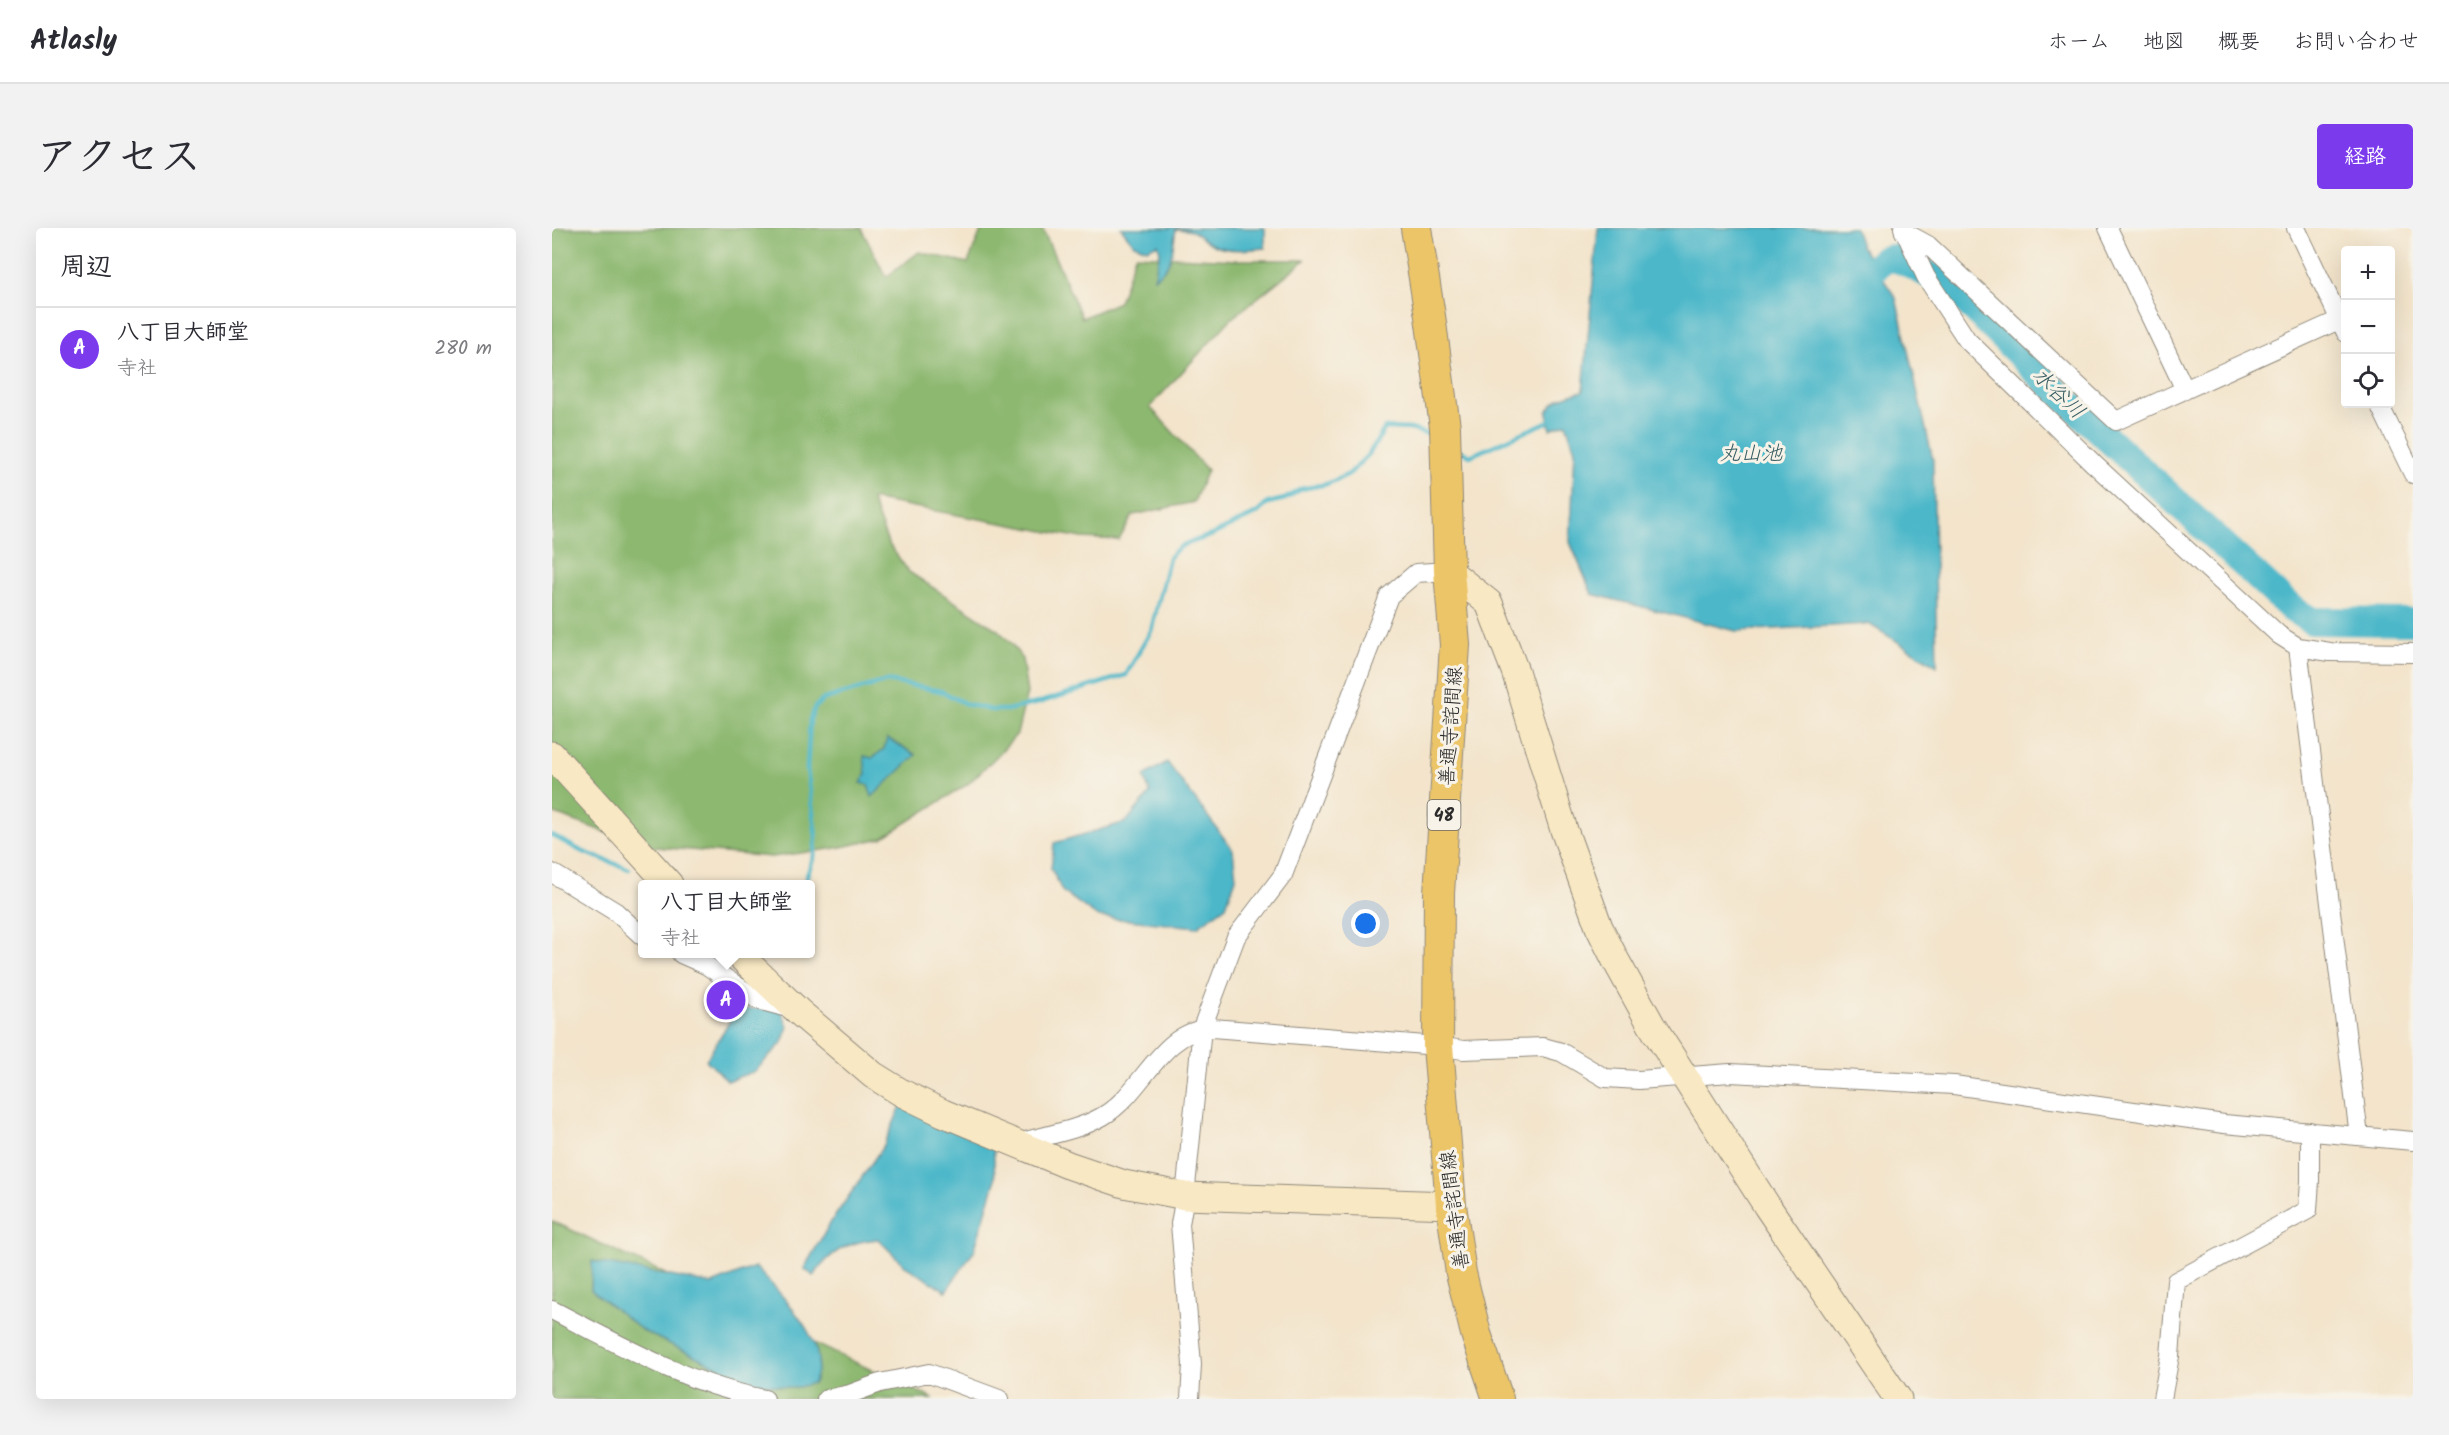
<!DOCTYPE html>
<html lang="ja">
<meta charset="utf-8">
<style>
:root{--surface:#fff;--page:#f2f2f3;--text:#2b2b33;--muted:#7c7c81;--line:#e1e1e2;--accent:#7c3aed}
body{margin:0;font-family:Kalam,"Klee One",sans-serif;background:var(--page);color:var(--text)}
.controls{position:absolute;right:18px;top:18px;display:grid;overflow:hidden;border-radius:6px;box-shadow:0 6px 24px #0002}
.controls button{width:54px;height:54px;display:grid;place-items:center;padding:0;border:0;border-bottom:2px solid var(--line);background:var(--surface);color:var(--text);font:30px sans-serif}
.you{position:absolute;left:814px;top:696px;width:21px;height:21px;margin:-15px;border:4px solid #fff;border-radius:50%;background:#1a73e8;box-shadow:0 0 0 9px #1a73e833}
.badge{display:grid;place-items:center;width:39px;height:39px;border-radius:50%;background:var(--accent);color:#fff;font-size:20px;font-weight:700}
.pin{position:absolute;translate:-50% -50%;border:3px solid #fff;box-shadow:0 2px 6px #0006}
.popup{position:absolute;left:86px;top:652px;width:177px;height:78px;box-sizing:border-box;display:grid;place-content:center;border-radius:6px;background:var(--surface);filter:drop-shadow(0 2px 4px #0005);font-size:20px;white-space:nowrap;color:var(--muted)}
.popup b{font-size:22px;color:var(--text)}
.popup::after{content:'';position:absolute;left:50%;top:100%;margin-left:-12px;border:12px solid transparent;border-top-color:var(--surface)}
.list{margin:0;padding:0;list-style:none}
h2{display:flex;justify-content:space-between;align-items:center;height:78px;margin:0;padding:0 24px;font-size:26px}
h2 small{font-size:20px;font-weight:400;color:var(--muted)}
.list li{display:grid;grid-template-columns:39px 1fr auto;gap:18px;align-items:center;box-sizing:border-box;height:84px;padding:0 24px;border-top:2px solid var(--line)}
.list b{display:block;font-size:22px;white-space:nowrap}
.list p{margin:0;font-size:20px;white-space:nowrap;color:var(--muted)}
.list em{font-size:20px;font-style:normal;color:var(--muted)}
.icon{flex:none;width:33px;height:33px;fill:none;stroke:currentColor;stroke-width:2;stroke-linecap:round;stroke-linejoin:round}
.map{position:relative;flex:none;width:1861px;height:1171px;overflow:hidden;border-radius:6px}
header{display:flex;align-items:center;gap:36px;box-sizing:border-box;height:84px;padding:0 30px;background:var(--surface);border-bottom:2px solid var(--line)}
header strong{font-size:28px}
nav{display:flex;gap:33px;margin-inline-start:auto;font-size:21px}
.intro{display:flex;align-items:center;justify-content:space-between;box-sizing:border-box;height:144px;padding:0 36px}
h1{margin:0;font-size:42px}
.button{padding:15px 27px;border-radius:6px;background:var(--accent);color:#fff;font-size:21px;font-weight:700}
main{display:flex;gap:36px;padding:0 36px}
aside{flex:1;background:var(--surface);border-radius:6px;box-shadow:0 6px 24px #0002}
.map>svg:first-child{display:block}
.forest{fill:#8cb86f;stroke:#5c724d;stroke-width:1.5}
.water{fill:#4cb7c9;stroke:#3c717a;stroke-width:1.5}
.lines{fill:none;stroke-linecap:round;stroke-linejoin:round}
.stream{stroke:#4cb7c9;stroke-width:4.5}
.river{stroke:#4cb7c9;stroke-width:28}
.street-casing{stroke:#8f887b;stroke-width:20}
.secondary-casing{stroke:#8f887b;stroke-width:29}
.primary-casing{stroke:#8f887b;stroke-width:32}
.street{stroke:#fff;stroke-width:18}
.secondary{stroke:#f8e8c3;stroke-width:27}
.primary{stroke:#edc569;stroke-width:30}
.labels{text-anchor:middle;stroke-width:6;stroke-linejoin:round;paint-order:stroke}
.shield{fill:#f7f3e8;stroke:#686764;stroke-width:1.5}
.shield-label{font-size:18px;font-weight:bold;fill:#2b2b2b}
.street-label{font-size:20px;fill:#2b2b2b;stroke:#f7f3e8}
.water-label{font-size:21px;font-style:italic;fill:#375c62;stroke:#f7f3e8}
</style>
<header>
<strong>Atlasly</strong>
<nav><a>ホーム</a><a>地図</a><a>概要</a><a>お問い合わせ</a></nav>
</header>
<div class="intro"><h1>アクセス</h1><a class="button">経路</a></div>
<main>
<aside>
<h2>周辺<small></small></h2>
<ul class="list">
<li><span class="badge">A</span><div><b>八丁目大師堂</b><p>寺社</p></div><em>280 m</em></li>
</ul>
</aside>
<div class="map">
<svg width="1861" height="1171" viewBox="0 0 1861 1171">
<rect width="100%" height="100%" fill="#f7f3e8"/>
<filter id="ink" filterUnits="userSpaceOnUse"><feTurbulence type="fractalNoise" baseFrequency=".0167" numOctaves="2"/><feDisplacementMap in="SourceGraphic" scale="12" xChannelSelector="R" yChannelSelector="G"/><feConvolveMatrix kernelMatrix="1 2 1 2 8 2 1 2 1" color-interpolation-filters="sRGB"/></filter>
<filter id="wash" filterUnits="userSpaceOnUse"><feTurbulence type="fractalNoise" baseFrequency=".008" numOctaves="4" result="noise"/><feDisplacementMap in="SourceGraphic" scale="24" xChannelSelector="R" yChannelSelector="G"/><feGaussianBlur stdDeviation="1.35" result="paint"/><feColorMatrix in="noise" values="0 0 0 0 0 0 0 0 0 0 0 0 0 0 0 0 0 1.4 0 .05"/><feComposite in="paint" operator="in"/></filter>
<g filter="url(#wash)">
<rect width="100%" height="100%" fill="#f3e4cb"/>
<path class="forest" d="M0 0H309L334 49 367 24 416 35 430 0H490L530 90 567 74 583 27 684 32H753L679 91 598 179 655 242 642 274 581 287 567 312 530 310 319 271 336 315 357 344 446 402 460 416 470 431 475 465 465 506 446 527 416 556 330 610 285 620 220 629 92 618 0 585Z
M0 993 380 1170 381 1171H0Z"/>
<path class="water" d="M569 0H713V20C697 22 671 24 657 15 639 4 649 3 624 1 620 22 622 38 602 50L608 24 606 16 595 21 582 16Z
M1046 0H1303L1309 18 1344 70 1381 232 1385 438 1317 396 1184 403 1040 366 1018 314 1023 222 1014 195 998 201 995 184C1003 169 1016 167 1031 163Z
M335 510 364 527 320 569 316 557 309 555 314 546 312 528 320 530 332 521Z
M615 534 681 622 684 650 674 678 645 699 546 689 510 663 499 640 502 615 574 594 598 565 592 548Z
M223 780 230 784 236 798 230 815 203 843 176 853 154 832 185 781Z
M350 876 441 910 443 954 422 1023 394 1063 353 1038 326 1011C295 1014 279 1023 261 1048L252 1040 279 994 332 917Z
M40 1033 160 1056 203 1039C223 1059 264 1102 266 1131 267 1139 264 1148 262 1155L243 1160 197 1154 91 1103 39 1062Z"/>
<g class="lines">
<path class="stream" d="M907 222 918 228 995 194
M0 607 29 623 77 641
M252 656 262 628 264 609 255 541 258 491 263 479 272 471 335 453 389 463 414 476 439 482H455L486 475 574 447 599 403 617 330 622 324 631 317 660 307 705 285 716 275 733 271 749 261 775 256 797 246 817 226 833 200 858 201 880 207"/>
<path class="river" d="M1297 64 1332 32 1341 30 1353 34 1400 59 1501 160 1740 381 1760 393 1861 394"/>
</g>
</g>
<g filter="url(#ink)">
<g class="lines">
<g class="street-casing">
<path id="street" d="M1351 0 1374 49 1415 112 1542 236 1727 407 1746 419 1778 424 1861 425
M1556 0 1633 162
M1744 0 1794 105
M1352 4 1376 17 1564 193 1787 92
M1827 176 1861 246
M1746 419 1807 908
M0 645 64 684 90 708
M129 726 154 737 206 772 240 781
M466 915C494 907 525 903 551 888 591 865 608 802 660 800L886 818 911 822 991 819 1009 824 1053 850 1087 852 1178 845 1402 857 1672 896 1861 913
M0 1082C68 1117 137 1157 213 1171
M274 1171 298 1166 328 1155 377 1145 447 1171
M638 1171 640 1136 628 996 633 968 650 800 684 709 731 647 837 368 864 345 897 343
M1610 1171 1618 1128 1624 1053 1756 982 1758 953V903"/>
</g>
<g class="secondary-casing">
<path id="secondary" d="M897 343 937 375 963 443 1012 602 1047 699 1063 731 1100 798 1215 978 1346 1171
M0 527 117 656
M186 726 247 784 321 847 350 865 391 885 516 937 572 956 633 968 899 977"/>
</g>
<g class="primary-casing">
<path id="primary" d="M864 0 878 88 893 199 897 343 903 417 887 665 886 818 899 977 909 1045 924 1106 946 1171"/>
</g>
<use href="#street" class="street"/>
<use href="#secondary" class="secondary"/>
<use href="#primary" class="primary"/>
</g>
</g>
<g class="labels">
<rect class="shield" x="875.5" y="572" width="33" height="30" rx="4.5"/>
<g class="shield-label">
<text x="892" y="593">48</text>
</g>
<g class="street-label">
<text transform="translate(898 498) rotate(-86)" y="7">善通寺詫間線</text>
<text transform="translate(902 982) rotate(-97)" y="7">善通寺詫間線</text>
</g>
<g class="water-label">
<text transform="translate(1507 165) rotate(44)" y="7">水谷川</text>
<text x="1199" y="232">丸山池</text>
</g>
</g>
</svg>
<div class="controls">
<button>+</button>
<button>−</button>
<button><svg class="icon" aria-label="locate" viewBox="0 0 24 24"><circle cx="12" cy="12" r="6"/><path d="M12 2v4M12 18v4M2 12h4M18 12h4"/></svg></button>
</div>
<div class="you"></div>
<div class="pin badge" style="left:174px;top:772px">A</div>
<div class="popup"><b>八丁目大師堂</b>寺社</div>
</div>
</main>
